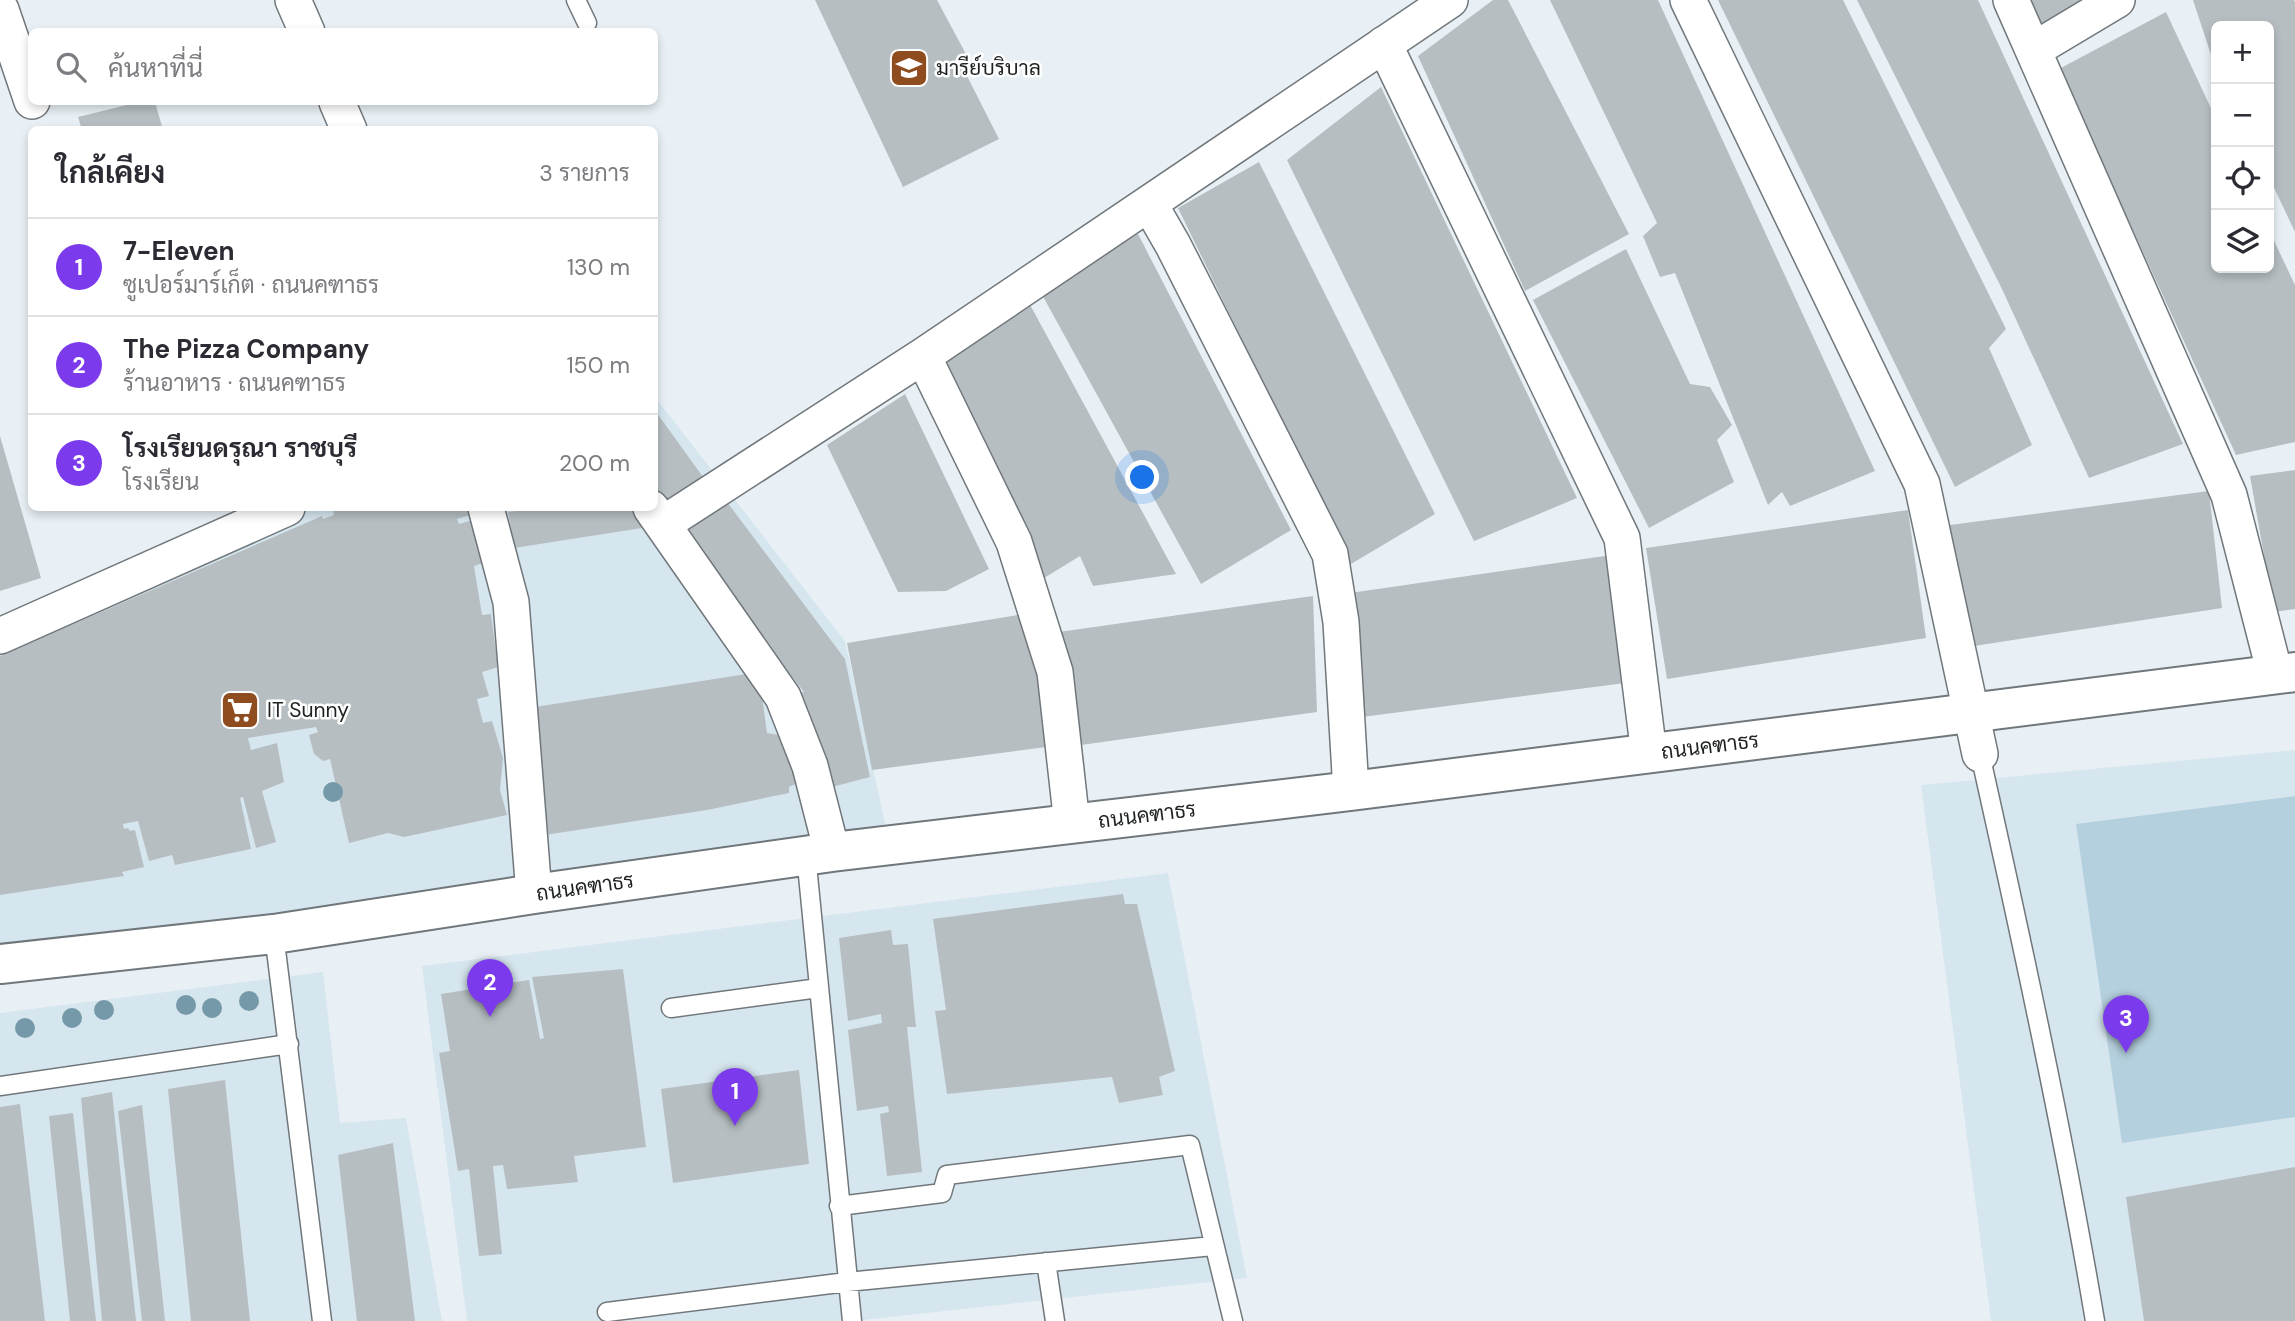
<!DOCTYPE html>
<html lang="th">
<meta charset="utf-8">
<style>
:root{--surface:#fff;--page:#f7f7f7;--text:#2b2b33;--muted:#7c7c81;--line:#e1e1e2;--accent:#7c3aed}
body{margin:0;font-family:"DM Sans",Sarabun,sans-serif;background:var(--page);color:var(--text)}
.controls{position:absolute;right:21px;top:21px;display:grid;overflow:hidden;border-radius:10px;box-shadow:0 4px 10px #0003}
.controls button{width:63px;height:63px;display:grid;place-items:center;padding:0;border:0;border-bottom:2px solid var(--line);background:var(--surface);color:var(--text);font:35px sans-serif}
.you{position:absolute;left:1143px;top:478px;width:24px;height:24px;margin:-18px;border:5px solid #fff;border-radius:50%;background:#1a73e8;box-shadow:0 0 0 10px #1a73e833}
.badge{display:grid;place-items:center;width:46px;height:46px;border-radius:50%;background:var(--accent);color:#fff;font-size:23px;font-weight:700}
.pin{position:absolute;translate:-50% -58px;filter:drop-shadow(0 2px 4px #0008)}
.pin::after{content:'';position:absolute;top:37px;width:24px;height:21px;background:inherit;clip-path:polygon(0 0,100% 0,50% 100%)}
.list{margin:0;padding:0;list-style:none}
h2{display:flex;justify-content:space-between;align-items:center;height:91px;margin:0;padding:0 28px;font-size:30px}
h2 small{font-size:23px;font-weight:400;color:var(--muted)}
.list li{display:grid;grid-template-columns:46px 1fr auto;gap:21px;align-items:center;box-sizing:border-box;height:98px;padding:0 28px;border-top:2px solid var(--line)}
.list b{display:block;font-size:26px;white-space:nowrap}
.list p{margin:0;font-size:23px;white-space:nowrap;color:var(--muted)}
.list em{font-size:23px;font-style:normal;color:var(--muted)}
.icon{flex:none;width:38px;height:38px;fill:none;stroke:currentColor;stroke-width:2;stroke-linecap:round;stroke-linejoin:round}
.map{position:relative;flex:none;width:2295px;height:1321px;overflow:hidden}
.search{position:absolute;background:var(--surface);box-shadow:0 4px 10px #0003;left:28px;top:28px;width:630px;height:77px;display:flex;align-items:center;gap:18px;box-sizing:border-box;padding:0 24px;border-radius:10px;color:var(--muted);font-size:26px}
.panel{position:absolute;background:var(--surface);box-shadow:0 4px 10px #0003;left:28px;top:126px;width:630px;height:385px;border-radius:10px}
.map>svg:first-child{display:block}
.built{fill:#d6e6ef}
.green{fill:#b4cfdd}
.building{fill:#b6bec2}
.lines{fill:none;stroke-linecap:round;stroke-linejoin:round}
.service-casing{stroke:#70777b;stroke-width:21}
.minor-casing{stroke:#70777b;stroke-width:38}
.tertiary-casing{stroke:#70777b;stroke-width:42}
.service{stroke:#fff;stroke-width:18}
.minor{stroke:#fff;stroke-width:35}
.tertiary{stroke:#fff;stroke-width:38}
.tree{fill:#7699a9}
.labels{text-anchor:middle;stroke-width:5;stroke-linejoin:round;paint-order:stroke}
.poi-label{font-size:21px;fill:#1f2223;stroke:#fff;text-anchor:start}
.street-label{font-size:21px;fill:#1f2223;stroke:#fff}
</style>
<div class="map">
<svg width="2295" height="1321" viewBox="0 0 2295 1321">
<rect width="100%" height="100%" fill="#e8f0f5"/>
<path class="built" d="M655 397 845 641 886 827 39 950 0 954V622L260 508H654Z
M2295 750V1321H1991L1921 785Z
M1168 873 1247 1278 854 1321H467L422 966Z
M323 972 340 1123 406 1118 442 1321H0V1013Z"/>
<path class="green" d="M2295 796V1117L2122 1143 2076 824Z"/>
<path class="building" d="M815 0H937L975 71 966 74 999 139 903 187Z
M1493 0H1508L1629 234 1525 291 1418 56Z
M1550 0H1658L1875 471 1790 506 1782 492 1768 505 1675 273 1660 277 1643 236 1657 223Z
M1718 0H1843L2006 329 1989 348 2032 445 1955 487Z
M1857 0H1978L2183 444 2089 478 2001 287Z
M2031 0H2104L2046 34Z
M2193 0H2294L2295 2V232L2269 177V26H2216V70Z
M2166 12 2216 119V268H2269V230L2295 285V442L2236 455 2059 69Z
M1381 87 1577 498 1474 541 1287 160Z
M139 102H155L163 130H82L78 117Z
M1259 162 1435 514 1351 564 1178 208Z
M1138 234 1291 530 1201 584 1040 291Z
M1626 249 1690 384 1710 387 1732 425 1717 440 1734 482 1649 528 1533 300Z
M1028 301 1176 574 1093 586 1080 556 1044 578 943 359Z
M905 394 989 569 946 591 898 592 827 445Z
M654 409 703 477 667 503 654 486Z
M0 436 41 578 0 591Z
M2295 470V609L2274 612 2250 476Z
M2209 491 2222 608 1961 648 1950 525Z
M721 494 845 659 870 777 832 787 808 708 802 710 797 694 804 692 678 528Z
M332 508H475L477 513 457 519 459 524 473 520 483 563 474 566 482 615 491 614 498 667 482 672 489 696 477 699 483 723 492 721 503 758 500 790 507 815 404 837 388 833 349 843 330 759 323 761 314 754 309 735 318 732 316 727 248 738 251 750 277 743 284 782 262 791 276 842 256 848 243 797 240 798 251 849 175 865 172 855 149 861 138 821 123 824 124 829 128 828 130 831 135 830 144 867 122 872 124 876 0 895V656L322 516 323 519 334 515Z
M541 508H637L642 528 514 548 508 512Z
M1908 510 1926 638 1667 679 1646 548Z
M1618 554 1633 682 1362 717 1350 593Z
M1313 596 1317 712 1074 746 1059 632Z
M1030 613 1046 747 872 770 847 643Z
M753 673 762 696 767 733 785 736 804 780 789 787V793L707 810 545 835 535 707Z
M1123 894 1125 904H1137L1175 1071 1159 1077 1163 1095 1119 1103 1112 1077 947 1094 935 1011 946 1010 933 919Z
M891 930 893 945 908 944 916 1027H907L922 1172 887 1176 880 1114 889 1112 888 1106 857 1111 848 1030 882 1023 881 1014 848 1021 839 938Z
M623 969 646 1147 574 1156 578 1182 507 1189 503 1165 493 1166 502 1254 479 1256 469 1169 458 1171 439 1053 450 1051 441 994 529 980 540 1039 544 1038 532 977Z
M799 1070 809 1164 673 1183 661 1089Z
M225 1080 250 1321H191L168 1089Z
M112 1092 136 1321H102L81 1098Z
M20 1104 45 1321H0V1107Z
M142 1105 165 1321H142L118 1111Z
M73 1113 96 1321H70L49 1116Z
M393 1143 415 1321H357L338 1155Z
M2295 1167V1321H2144L2126 1197Z"/>
<g class="lines">
<g class="service-casing">
<path id="service" d="M576 0 587 23
M1980 754C2022 942 2063 1131 2095 1321
M806 855 852 1321
M274 934 322 1321
M671 1008 819 988
M0 1086 289 1044
M839 1206 942 1193 947 1175 1190 1145 1233 1321
M1046 1262 1055 1321
M607 1312 847 1282 1213 1246"/>
</g>
<g class="minor-casing">
<path id="minor" d="M293 0 307 32
M1688 0 1922 484 1980 754
M2011 0 2229 495 2275 674
M1 10 32 101
M1384 44 1622 538 1649 754
M2035 49 2117 0
M337 102 349 130
M1150 205 1173 245 1330 554 1341 622 1351 791
M923 356 1014 542 1055 672 1072 824
M486 508 511 602 534 894
M651 508 783 697 810 766 832 852
M663 524 923 356 1450 0
M0 636 287 508"/>
</g>
<g class="tertiary-casing">
<path id="tertiary" d="M0 964 274 934 534 894 832 852 1351 791 2295 672"/>
</g>
<use href="#service" class="service"/>
<use href="#minor" class="minor"/>
<use href="#tertiary" class="tertiary"/>
</g>
<g class="tree">
<circle cx="333" cy="792" r="10"/>
<circle cx="249" cy="1001" r="10"/>
<circle cx="186" cy="1005" r="10"/>
<circle cx="212" cy="1008" r="10"/>
<circle cx="104" cy="1010" r="10"/>
<circle cx="72" cy="1018" r="10"/>
<circle cx="25" cy="1028" r="10"/>
</g>
<defs>
<g id="school-square" transform="scale(2.0125)"><rect x="-9" y="-9" width="18" height="18" rx="4" fill="#8f4c1e" stroke="#fff"/><path d="M0-5L7-2L0 1L-7-2ZM-4 1L0 2.5L4 1V4Q0 6-4 4Z" fill="#fff"/></g>
<g id="supermarket-square" transform="scale(2.0125)"><rect x="-9" y="-9" width="18" height="18" rx="4" fill="#8f4c1e" stroke="#fff"/><path d="M-6-5.5h2.5l.6 2H6L4.5 2H-2.5L-4.4-4H-6ZM-1.5 3.2a1.3 1.3 0 1 0 .1 0ZM3 3.2a1.3 1.3 0 1 0 .1 0Z" fill="#fff"/></g>
</defs>
<g fill-rule="evenodd">
<use href="#school-square" x="909" y="68"/>
<use href="#supermarket-square" x="240" y="710"/>
</g>
<g class="labels">
<g class="poi-label">
<text x="936" y="75">มารีย์บริบาล</text>
<text x="267" y="717">IT Sunny</text>
</g>
<g class="street-label">
<text transform="translate(1710 746) rotate(-7)" y="7">ถนนคฑาธร</text>
<text transform="translate(1147 815) rotate(-7)" y="7">ถนนคฑาธร</text>
<text transform="translate(585 887) rotate(-8)" y="7">ถนนคฑาธร</text>
</g>
</g>
</svg>
<div class="controls">
<button>+</button>
<button>−</button>
<button><svg class="icon" aria-label="locate" viewBox="0 0 24 24"><circle cx="12" cy="12" r="6"/><path d="M12 2v4M12 18v4M2 12h4M18 12h4"/></svg></button>
<button><svg class="icon" aria-label="layers" viewBox="0 0 24 24"><path d="M12 4l9 5-9 5-9-5zM3 14l9 5 9-5"/></svg></button>
</div>
<div class="you"></div>
<div class="pin badge" style="left:735px;top:1126px">1</div>
<div class="pin badge" style="left:490px;top:1017px">2</div>
<div class="pin badge" style="left:2126px;top:1053px">3</div>
<div class="search"><svg class="icon" aria-label="search" viewBox="0 0 24 24"><circle cx="10" cy="10" r="6"/><path d="M15 15l6 6"/></svg>ค้นหาที่นี่</div>
<section class="panel">
<h2>ใกล้เคียง<small>3 รายการ</small></h2>
<ul class="list">
<li><span class="badge">1</span><div><b>7-Eleven</b><p>ซูเปอร์มาร์เก็ต · ถนนคฑาธร</p></div><em>130 m</em></li>
<li><span class="badge">2</span><div><b>The Pizza Company</b><p>ร้านอาหาร · ถนนคฑาธร</p></div><em>150 m</em></li>
<li><span class="badge">3</span><div><b>โรงเรียนดรุณา ราชบุรี</b><p>โรงเรียน</p></div><em>200 m</em></li>
</ul>
</section>
</div>
